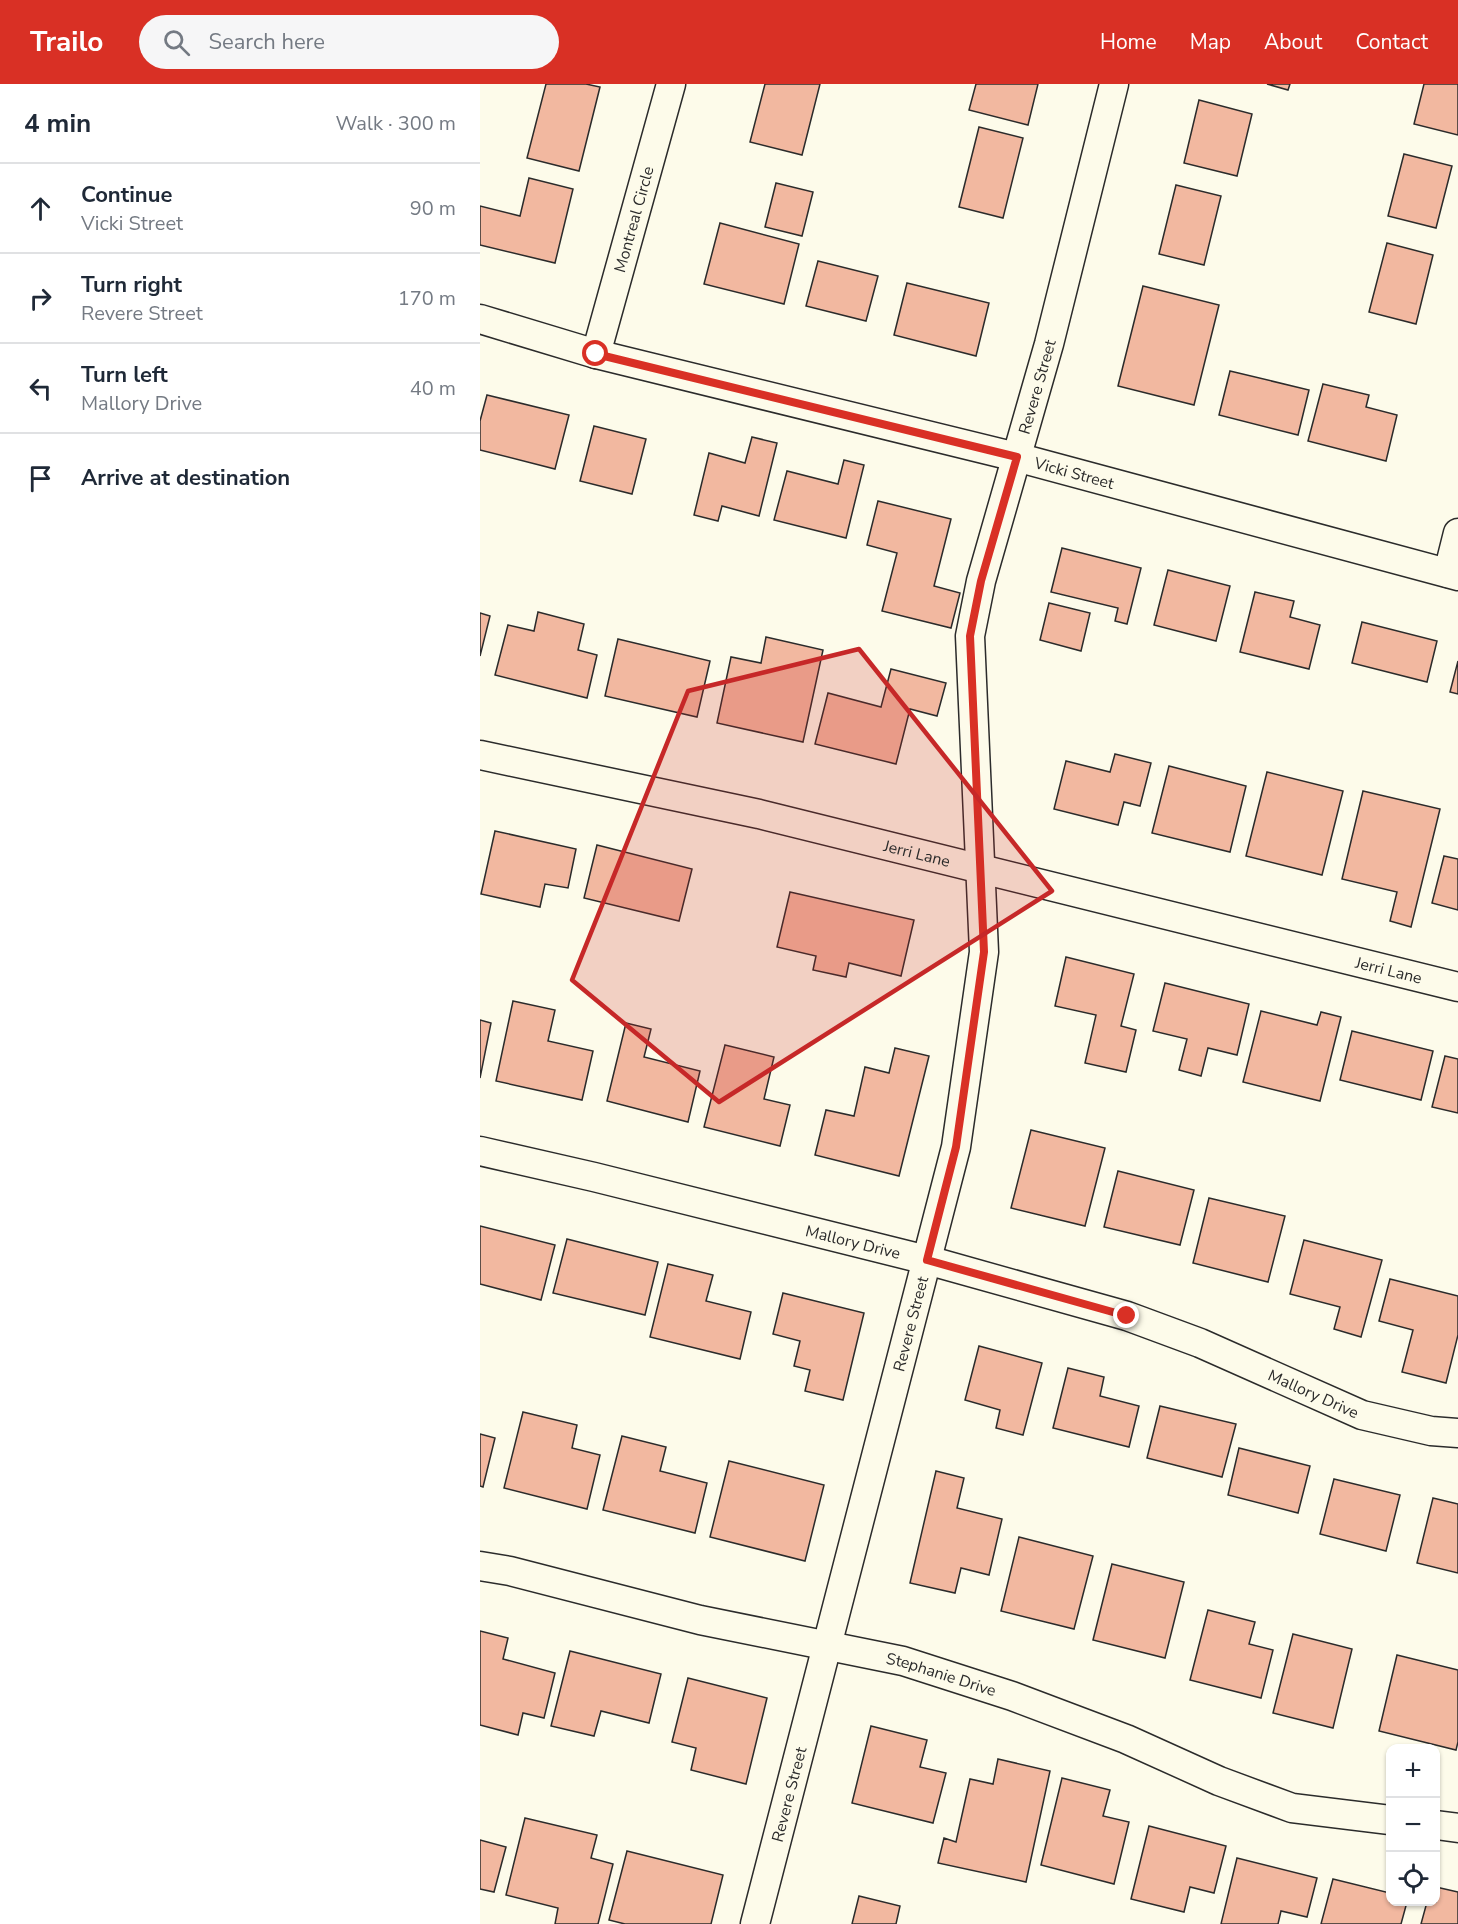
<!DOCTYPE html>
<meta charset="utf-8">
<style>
:root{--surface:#fff;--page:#f6f6f7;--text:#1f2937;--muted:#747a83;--line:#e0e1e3;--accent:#d93025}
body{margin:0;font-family:"Nunito Sans",sans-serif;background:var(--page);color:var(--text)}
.controls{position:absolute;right:18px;bottom:18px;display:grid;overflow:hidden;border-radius:12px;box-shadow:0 2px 4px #0004}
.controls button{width:54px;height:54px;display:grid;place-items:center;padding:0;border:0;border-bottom:2px solid var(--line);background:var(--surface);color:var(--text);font:30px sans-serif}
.stop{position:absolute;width:18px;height:18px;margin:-14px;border:4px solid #d93025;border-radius:50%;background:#fff}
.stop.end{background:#d93025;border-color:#fff;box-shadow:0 2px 6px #0008}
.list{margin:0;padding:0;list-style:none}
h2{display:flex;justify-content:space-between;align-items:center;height:78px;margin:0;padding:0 24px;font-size:26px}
h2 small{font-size:20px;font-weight:400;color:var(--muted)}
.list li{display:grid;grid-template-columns:39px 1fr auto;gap:18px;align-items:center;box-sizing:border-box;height:90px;padding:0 24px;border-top:2px solid var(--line)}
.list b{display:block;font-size:22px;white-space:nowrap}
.list p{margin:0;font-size:20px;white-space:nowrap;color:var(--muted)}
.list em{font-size:20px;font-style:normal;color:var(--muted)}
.icon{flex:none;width:33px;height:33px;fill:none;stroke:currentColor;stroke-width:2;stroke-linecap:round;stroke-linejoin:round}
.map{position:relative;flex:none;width:978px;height:1840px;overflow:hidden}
header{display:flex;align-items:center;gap:36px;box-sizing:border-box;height:84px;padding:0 30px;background:var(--accent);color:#fff}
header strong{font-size:28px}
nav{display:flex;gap:33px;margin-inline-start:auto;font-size:21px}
.search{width:420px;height:54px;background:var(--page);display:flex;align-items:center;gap:15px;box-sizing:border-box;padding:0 21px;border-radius:33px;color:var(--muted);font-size:22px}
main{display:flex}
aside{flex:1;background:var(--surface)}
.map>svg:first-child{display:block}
.building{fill:#f2b8a0;stroke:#2b2b2b;stroke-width:1.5}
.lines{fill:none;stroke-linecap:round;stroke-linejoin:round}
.street-casing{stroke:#2b2b2b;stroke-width:31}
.street{stroke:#fdfbea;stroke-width:28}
.route{stroke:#d93025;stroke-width:8}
.marked{fill:#c62828;fill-opacity:0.2;stroke:#c62828;stroke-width:4.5;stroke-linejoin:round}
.labels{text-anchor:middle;stroke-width:4.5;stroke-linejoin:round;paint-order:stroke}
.street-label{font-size:16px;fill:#2b2b2b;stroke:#fdfbea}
</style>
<header>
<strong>Trailo</strong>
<div class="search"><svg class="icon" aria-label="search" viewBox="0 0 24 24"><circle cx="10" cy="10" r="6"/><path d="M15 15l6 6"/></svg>Search here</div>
<nav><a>Home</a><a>Map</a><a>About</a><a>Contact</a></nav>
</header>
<main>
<aside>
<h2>4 min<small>Walk · 300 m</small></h2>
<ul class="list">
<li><svg class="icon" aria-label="ahead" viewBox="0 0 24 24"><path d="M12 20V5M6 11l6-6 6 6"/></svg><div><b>Continue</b><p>Vicki Street</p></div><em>90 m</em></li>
<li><svg class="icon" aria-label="right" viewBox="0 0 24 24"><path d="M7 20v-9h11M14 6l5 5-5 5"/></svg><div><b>Turn right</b><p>Revere Street</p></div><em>170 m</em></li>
<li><svg class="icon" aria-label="left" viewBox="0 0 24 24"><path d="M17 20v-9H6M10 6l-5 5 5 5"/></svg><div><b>Turn left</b><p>Mallory Drive</p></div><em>40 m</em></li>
<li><svg class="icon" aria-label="arrive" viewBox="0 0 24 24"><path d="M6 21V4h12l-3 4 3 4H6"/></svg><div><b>Arrive at destination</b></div></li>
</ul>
</aside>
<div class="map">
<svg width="978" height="1840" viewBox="0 0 978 1840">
<rect width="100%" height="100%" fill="#fdfbea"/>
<path class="building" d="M66 0H106L120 3 99 87 47 74Z
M285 0H340L322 71 270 58Z
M496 0H558L548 41 489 26Z
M787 0H810L808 6Z
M944 0H978V51L934 40Z
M719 16 772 30 757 92 704 79Z
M499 43 543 54 523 134 479 123Z
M924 70 972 82 956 144 908 132Z
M49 94 93 105 75 179 0 161V122L40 132Z
M296 99 333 108 322 152 285 143Z
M696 101 741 112 724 181 679 170Z
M240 139 319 160 304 220 224 200Z
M907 159 953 171 936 240 889 228Z
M338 177 398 192 386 237 326 222Z
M427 199 509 219 496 272 414 251Z
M663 202 739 221 714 321 638 302Z
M750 287 829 306 818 351 739 331Z
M843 300 889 311 886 323 917 331 906 377 828 357Z
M7 311 89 331 75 385 0 366V337Z
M114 342 166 355 152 410 100 397Z
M272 353 297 359 279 432 242 422 238 437 214 431 229 369 265 379Z
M364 376 384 381 366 454 294 436 307 387 358 400Z
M398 417 471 435 454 502 480 509 471 544 402 527 417 469 387 461Z
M582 464 661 484 647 540 635 537 638 524 571 508Z
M688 486 750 502 736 557 674 541Z
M775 508 814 517 810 533 840 541 829 585 760 568Z
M569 519 610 529 601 567 560 556Z
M58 528 104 540 98 566 117 571 107 614 15 591 28 541 54 547Z
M0 529 10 532 0 572Z
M882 538 957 557 947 598 872 579Z
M286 553 343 566 323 658 237 639 251 573 281 579Z
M138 555 230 577 217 633 125 612Z
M978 577V610L970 608Z
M411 585 466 599 457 632 430 625 416 680 335 660 348 609 401 623Z
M635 670 671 679 660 722 644 718 638 741 574 725 586 677 630 688Z
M689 682 766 702 750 768 672 749Z
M787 688 863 707 842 791 766 772Z
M883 707 960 725 931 843 910 837 917 808 862 795Z
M15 747 96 765 88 804 65 800 60 823 1 810Z
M117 761 212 785 199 837 104 814Z
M964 772 978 775V826L952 819Z
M310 808 434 836 421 892 369 879 366 893 333 886 336 872 297 863Z
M586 873 654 890 641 942 656 946 646 988 605 979 616 931 575 922Z
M685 899 769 920 757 971 728 964 721 992 699 986 707 955 673 947Z
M33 917 75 926 68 957 113 967 102 1016 16 997Z
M781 927 837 941 841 928 861 933 840 1017 763 998Z
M0 936 11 939 0 994Z
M146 939 171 945 164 973 220 987 208 1038 127 1017Z
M872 947 953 967 941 1016 860 996Z
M245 961 294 973 284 1015 310 1021 300 1062 224 1043Z
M415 964 449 972 419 1092 335 1071 346 1026 374 1032 385 983 409 989Z
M965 972 978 975V1029L952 1023Z
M551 1046 625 1064 605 1142 531 1124Z
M638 1087 714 1106 700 1161 624 1143Z
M729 1114 805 1132 788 1198 713 1179Z
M0 1142 75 1161 61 1216 0 1200Z
M87 1155 178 1178 165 1231 73 1209Z
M824 1156 902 1176 881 1253 854 1245 860 1223 810 1210Z
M188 1180 233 1191 226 1217 271 1228 260 1275 170 1253Z
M910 1195 978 1212V1251L966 1299 922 1288 933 1246 899 1237Z
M303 1209 384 1229 363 1316 325 1307 330 1286 314 1282 320 1257 293 1250Z
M499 1262 562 1279 543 1351 516 1344 520 1326 485 1316Z
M588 1284 624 1293 620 1312 659 1322 649 1363 573 1344Z
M680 1322 756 1340 742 1393 667 1374Z
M43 1328 97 1341 92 1364 120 1371 107 1425 24 1404Z
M0 1350 15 1354 3 1403 0 1402Z
M142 1352 186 1363 180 1387 227 1399 215 1449 123 1426Z
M759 1364 830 1382 818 1429 748 1411Z
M249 1377 344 1401 325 1477 230 1453Z
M456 1387 484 1394 477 1424 522 1435 509 1491 481 1484 475 1509 430 1499Z
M854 1395 920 1411 906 1467 840 1450Z
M953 1414 978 1420V1489L937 1479Z
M539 1453 613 1472 594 1545 521 1527Z
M632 1480 704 1498 685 1574 613 1556Z
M728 1526 775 1538 769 1560 793 1566 781 1614 710 1596Z
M0 1547 28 1554 23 1575 75 1589 64 1634 43 1629 38 1651 0 1641Z
M813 1550 872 1565 853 1644 793 1629Z
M90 1567 181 1590 169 1639 121 1627 114 1652 71 1642Z
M917 1571 978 1586V1658L976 1666 899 1647Z
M208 1594 287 1614 266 1700 211 1686 216 1664 192 1658Z
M391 1642 447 1656 440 1683 466 1689 453 1739 372 1719Z
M518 1675 570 1687 546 1798 458 1779 464 1754 476 1758 490 1695 513 1700Z
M582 1694 630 1706 623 1732 649 1738 634 1800 561 1781Z
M45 1734 117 1751 111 1774 133 1780 118 1840H75L78 1824 26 1811Z
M669 1742 746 1762 734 1809 710 1803 704 1828 651 1815Z
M0 1756 26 1763 14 1808 0 1805Z
M147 1767 243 1791 231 1840H145L129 1836Z
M757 1774 837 1794 827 1833 801 1827 798 1840H741Z
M853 1795 910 1809V1818H927L921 1840H841Z
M956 1803 978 1808V1840H941L947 1818H956Z
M379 1812 420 1822 416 1840H372Z"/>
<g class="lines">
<g class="street-casing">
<g id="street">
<path id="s1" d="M0 235 116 270 536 373 978 492"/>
<path id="s2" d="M116 270 191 0"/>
<path d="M968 489 978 449"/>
<path id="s3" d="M0 671 279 730 978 903"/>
<path id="s4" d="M0 1067 114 1093 447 1176 647 1232 720 1259 882 1331 951 1347 978 1349"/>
<path id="s5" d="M0 1482 30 1487 220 1536 423 1577 532 1612 646 1655 739 1697 812 1724 910 1736"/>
<path d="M956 1741 978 1744"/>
<path id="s6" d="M275 1840 476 1063 504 868 490 552 501 497 569 260 634 0"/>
</g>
</g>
<use href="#street" class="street"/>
</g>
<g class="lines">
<path class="route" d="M116 270 537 373 501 497 490 552 504 868 476 1063 447 1176 647 1232"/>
</g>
<path class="marked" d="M379 565 572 807 239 1018 92 896 208 607Z"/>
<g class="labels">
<g class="street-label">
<text dy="6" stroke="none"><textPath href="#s2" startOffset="140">Montreal Circle</textPath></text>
<text dy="6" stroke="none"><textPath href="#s6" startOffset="1574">Revere Street</textPath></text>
<text dy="6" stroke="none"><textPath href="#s1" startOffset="614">Vicki Street</textPath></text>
<text dy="6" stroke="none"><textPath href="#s3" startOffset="448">Jerri Lane</textPath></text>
<text dy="6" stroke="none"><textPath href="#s3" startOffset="934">Jerri Lane</textPath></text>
<text dy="6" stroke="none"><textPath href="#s4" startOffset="384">Mallory Drive</textPath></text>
<text dy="6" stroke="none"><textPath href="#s6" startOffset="620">Revere Street</textPath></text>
<text dy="6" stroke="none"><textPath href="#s4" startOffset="870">Mallory Drive</textPath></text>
<text dy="6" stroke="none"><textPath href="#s5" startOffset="474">Stephanie Drive</textPath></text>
<text dy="6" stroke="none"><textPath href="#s6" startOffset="134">Revere Street</textPath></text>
</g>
</g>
</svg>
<div class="controls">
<button>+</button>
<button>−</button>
<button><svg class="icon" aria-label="locate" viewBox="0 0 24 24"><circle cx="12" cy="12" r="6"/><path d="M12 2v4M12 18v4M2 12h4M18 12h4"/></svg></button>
</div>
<div class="stop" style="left:116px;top:270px"></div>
<div class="stop end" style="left:647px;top:1232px"></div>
</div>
</main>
